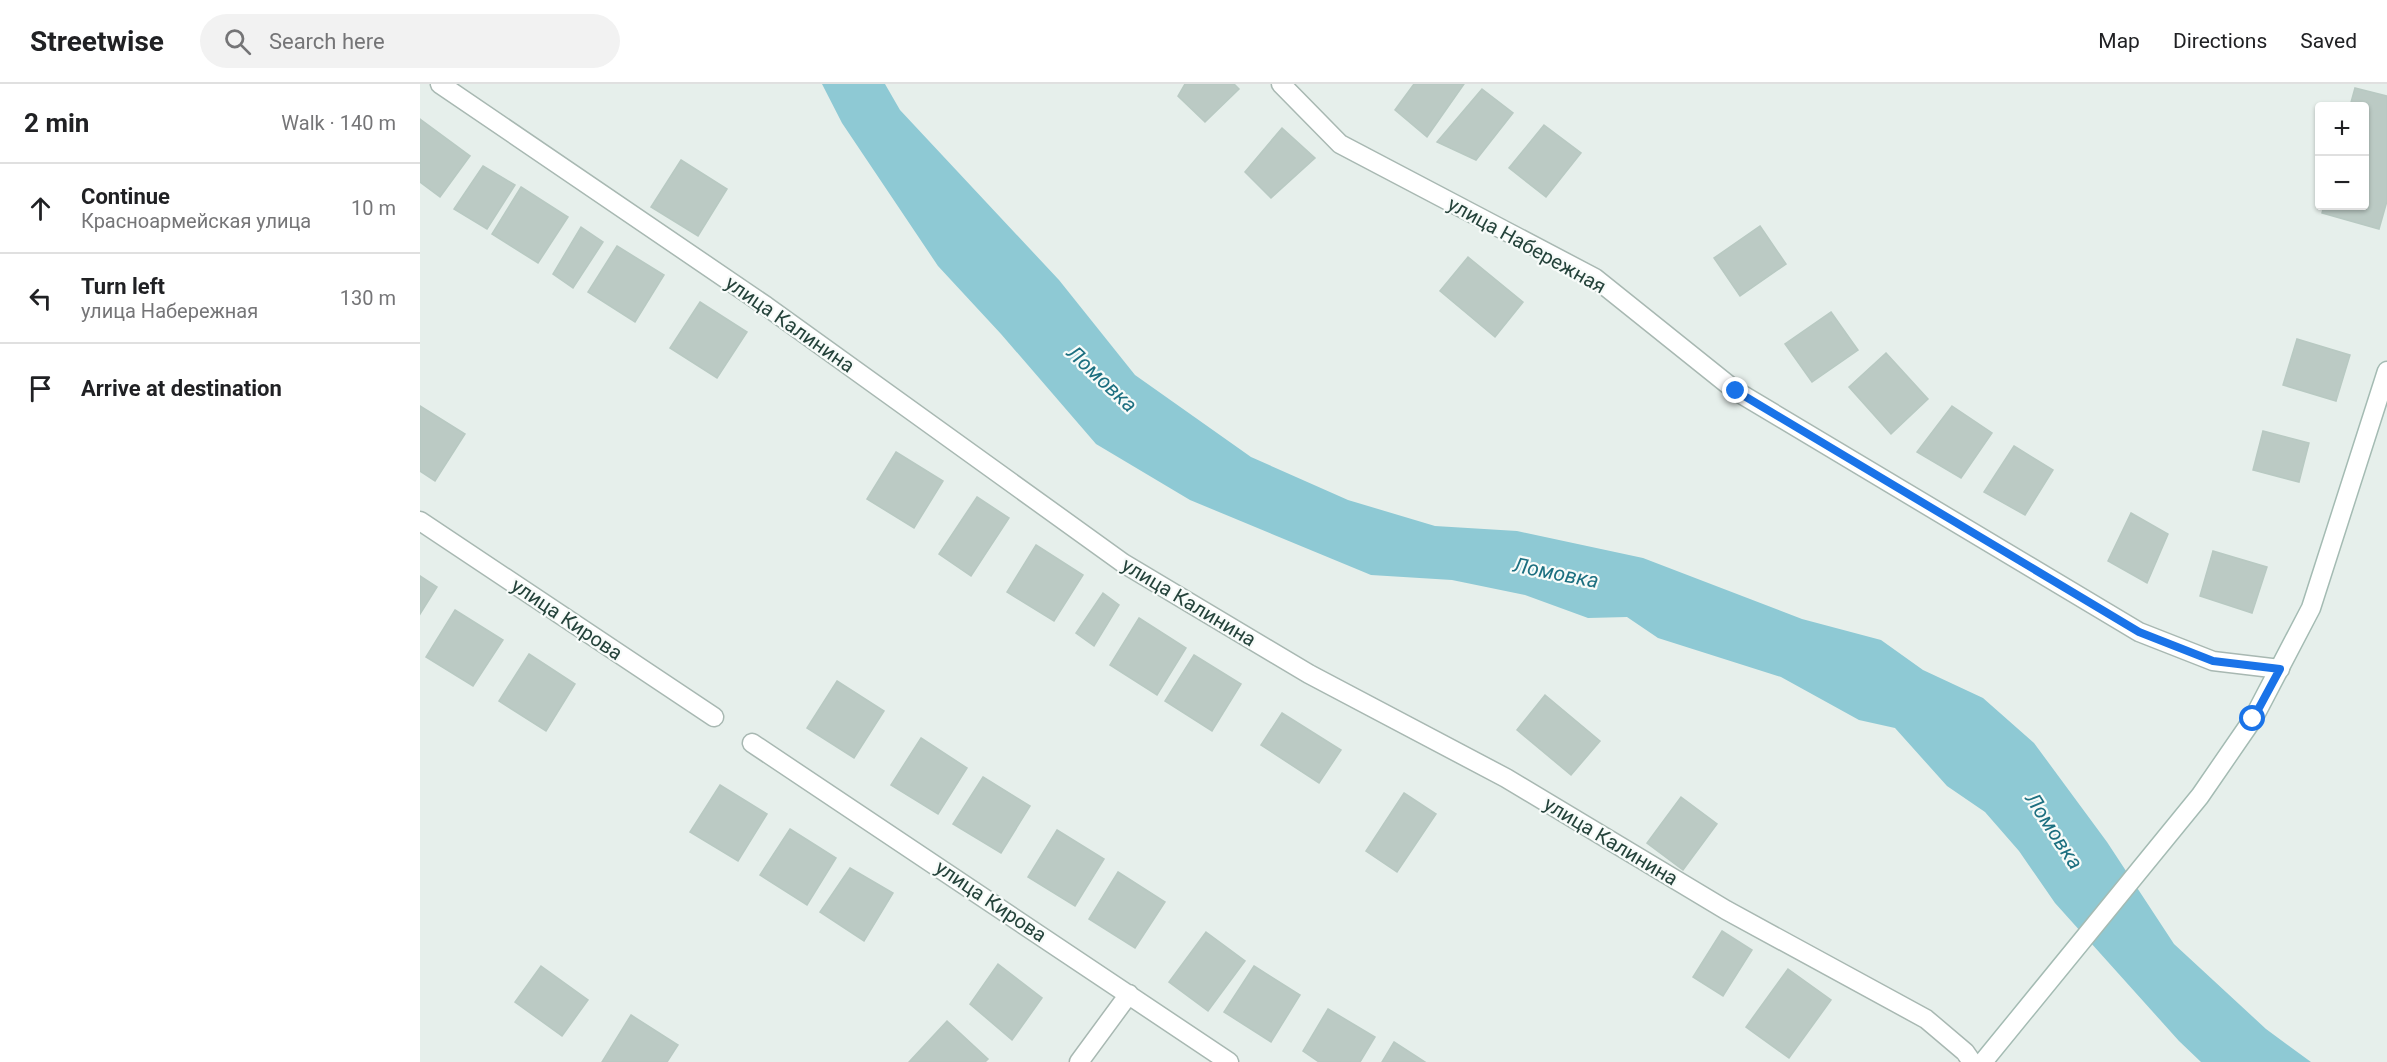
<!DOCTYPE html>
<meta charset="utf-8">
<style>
:root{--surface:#fff;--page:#f2f2f2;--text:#202124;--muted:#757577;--line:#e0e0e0}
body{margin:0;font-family:Roboto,sans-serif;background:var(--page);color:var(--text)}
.controls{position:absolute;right:18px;top:18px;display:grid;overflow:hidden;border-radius:6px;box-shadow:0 2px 4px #0004}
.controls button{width:54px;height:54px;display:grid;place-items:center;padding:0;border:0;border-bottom:2px solid var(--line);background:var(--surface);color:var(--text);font:30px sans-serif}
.stop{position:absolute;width:18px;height:18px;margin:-14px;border:4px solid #1a73e8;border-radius:50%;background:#fff}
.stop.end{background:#1a73e8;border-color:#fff;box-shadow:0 2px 6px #0008}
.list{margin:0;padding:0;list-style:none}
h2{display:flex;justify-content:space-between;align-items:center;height:78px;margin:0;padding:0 24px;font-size:26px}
h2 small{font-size:20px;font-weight:400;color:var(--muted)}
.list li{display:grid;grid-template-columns:39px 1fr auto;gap:18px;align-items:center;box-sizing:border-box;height:90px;padding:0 24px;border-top:2px solid var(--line)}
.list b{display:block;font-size:22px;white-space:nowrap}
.list p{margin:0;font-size:20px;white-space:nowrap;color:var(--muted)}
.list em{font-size:20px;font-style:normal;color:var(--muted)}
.icon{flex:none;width:33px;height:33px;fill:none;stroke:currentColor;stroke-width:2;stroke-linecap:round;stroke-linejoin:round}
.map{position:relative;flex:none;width:1967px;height:978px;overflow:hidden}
header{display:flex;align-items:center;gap:36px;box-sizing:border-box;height:84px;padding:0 30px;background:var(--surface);border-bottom:2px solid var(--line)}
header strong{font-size:28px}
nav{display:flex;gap:33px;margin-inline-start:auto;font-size:21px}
.search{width:420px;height:54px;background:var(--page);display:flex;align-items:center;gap:15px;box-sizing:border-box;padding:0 21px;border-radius:33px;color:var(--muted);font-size:22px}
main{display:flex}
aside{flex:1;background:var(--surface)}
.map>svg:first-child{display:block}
.water{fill:#8ec9d4}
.building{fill:#bbcac4;stroke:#b8c9c2;stroke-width:1.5}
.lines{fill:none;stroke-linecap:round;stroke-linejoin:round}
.street-casing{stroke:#a8b8b2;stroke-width:21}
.secondary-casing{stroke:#a4bbb3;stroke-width:21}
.street{stroke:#fff;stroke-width:18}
.secondary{stroke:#fff;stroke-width:18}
.route{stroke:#1a73e8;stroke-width:8}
.labels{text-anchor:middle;stroke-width:4.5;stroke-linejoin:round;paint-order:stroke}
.street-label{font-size:20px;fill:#24423a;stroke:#f7fbf9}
.water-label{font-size:21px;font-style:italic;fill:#1c6f80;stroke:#f7fbf9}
</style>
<header>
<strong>Streetwise</strong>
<div class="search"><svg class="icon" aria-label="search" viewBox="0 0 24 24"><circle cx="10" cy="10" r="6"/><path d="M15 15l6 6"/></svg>Search here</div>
<nav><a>Map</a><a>Directions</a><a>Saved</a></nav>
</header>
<main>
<aside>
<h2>2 min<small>Walk · 140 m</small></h2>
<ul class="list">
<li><svg class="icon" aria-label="ahead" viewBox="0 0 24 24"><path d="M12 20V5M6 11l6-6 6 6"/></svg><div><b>Continue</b><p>Красноармейская улица</p></div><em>10 m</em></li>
<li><svg class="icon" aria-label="left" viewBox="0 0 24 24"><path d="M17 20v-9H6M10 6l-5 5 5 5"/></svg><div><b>Turn left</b><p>улица Набережная</p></div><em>130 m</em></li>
<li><svg class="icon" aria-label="arrive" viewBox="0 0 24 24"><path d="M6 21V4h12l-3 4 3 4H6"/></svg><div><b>Arrive at destination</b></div></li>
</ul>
</aside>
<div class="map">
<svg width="1967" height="978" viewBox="0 0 1967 978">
<rect width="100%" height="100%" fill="#e6efeb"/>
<path class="water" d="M402 0H465L480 26 639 196 715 291 831 373 928 416 1015 442 1097 447 1223 474 1382 535 1461 556 1503 586 1563 614 1614 659 1687 758 1754 860 1846 945 1891 978H1781L1759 957 1635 819 1599 767 1565 728 1527 702 1475 644 1439 636 1361 593 1238 554 1207 533 1168 534 1105 511 1032 496 951 491 770 416 676 360 581 250 518 182 422 39Z"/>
<path class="building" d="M765 0H814L819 5 785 38 758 12Z
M994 0H1044L1007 53 975 26Z
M1935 4 1967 12V117L1959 145 1902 129 1904 122H1944V22H1930Z
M1062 5 1093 29 1056 76 1017 58Z
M0 35 50 72 20 113 0 98Z
M1124 41 1161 69 1126 113 1089 84Z
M862 44 895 74 851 114 825 88Z
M261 76 307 105 278 152 231 123Z
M63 82 95 101 67 145 34 125Z
M101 103 148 133 118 179 72 150Z
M1340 142 1366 180 1320 212 1294 174Z
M161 143 183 158 153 204 133 190Z
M197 162 244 191 215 238 168 208Z
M1048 173 1103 218 1075 253 1020 207Z
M280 218 327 248 297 294 250 264Z
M1411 228 1438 266 1392 298 1365 260Z
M1877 255 1930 271 1916 317 1863 301Z
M1466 269 1508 315 1471 350 1429 303Z
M0 322 45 350 15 397 0 387Z
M1532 322 1572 349 1541 394 1497 368Z
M1843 347 1889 359 1879 398 1833 386Z
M1594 362 1633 386 1605 431 1564 408Z
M476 368 523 397 494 444 447 415Z
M557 413 589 434 551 492 519 470Z
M1711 429 1748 450 1727 499 1688 477Z
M616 461 663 491 634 537 587 508Z
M1793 467 1847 483 1832 529 1780 512Z
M0 492 17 503 0 530Z
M683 509 699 521 674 562 656 549Z
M35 526 83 556 53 602 6 573Z
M719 534 766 564 737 611 690 581Z
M109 570 155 600 126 647 79 617Z
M774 571 821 600 792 647 745 617Z
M417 597 464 627 434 674 387 644Z
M1125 611 1180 657 1151 691 1097 646Z
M862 629 921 666 899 699 841 661Z
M501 654 547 684 518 730 471 701Z
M563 693 610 722 581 769 533 740Z
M300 701 347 730 318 777 270 748Z
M984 709 1016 730 977 788 946 767Z
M1261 713 1297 740 1263 786 1227 759Z
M370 745 416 774 387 821 340 791Z
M637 746 684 775 655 822 608 793Z
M430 784 473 809 444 857 400 828Z
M698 788 745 818 715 864 669 835Z
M1302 847 1332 866 1303 912 1273 893Z
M786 848 825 877 788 927 749 898Z
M578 880 622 914 592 956 550 920Z
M121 882 168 916 142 952 95 918Z
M834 882 880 911 851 958 804 928Z
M1368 885 1411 916 1369 974 1326 943Z
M908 925 955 953 940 978H899L883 967Z
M211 931 258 961 247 978H182Z
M527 937 568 975 565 978H489Z
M974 958 1005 978H962Z"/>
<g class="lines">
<g class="street-casing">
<path id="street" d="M20 0 346 222 703 479 889 590 1086 694 1306 826 1506 935 1545 968 1552 978
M861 0 920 60 1175 194 1316 307 1719 548 1793 577 1860 585
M0 437 294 633
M332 659 809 978
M659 978 709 910"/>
</g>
<g class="secondary-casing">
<path id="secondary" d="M1563 978 1780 712 1833 635 1891 524 1967 287"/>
</g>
<use href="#street" class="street"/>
<use href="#secondary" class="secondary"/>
</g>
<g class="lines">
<path class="route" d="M1316 307 1719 548 1793 577 1860 585 1833 635"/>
</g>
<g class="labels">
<g class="street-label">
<text transform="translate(1107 161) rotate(29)" y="7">улица Набережная</text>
<text transform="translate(370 240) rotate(35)" y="7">улица Калинина</text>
<text transform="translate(769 518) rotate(31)" y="7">улица Калинина</text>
<text transform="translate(147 535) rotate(34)" y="7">улица Кирова</text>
<text transform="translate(1191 757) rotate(31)" y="7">улица Калинина</text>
<text transform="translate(571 817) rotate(34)" y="7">улица Кирова</text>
</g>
<g class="water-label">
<text transform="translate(682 295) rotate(43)" y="7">Ломовка</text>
<text transform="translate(1136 489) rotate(11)" y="7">Ломовка</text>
<text transform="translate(1634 747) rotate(57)" y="7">Ломовка</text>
</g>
</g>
</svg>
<div class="controls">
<button>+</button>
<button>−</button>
</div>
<div class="stop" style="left:1833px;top:635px"></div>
<div class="stop end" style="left:1316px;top:307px"></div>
</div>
</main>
